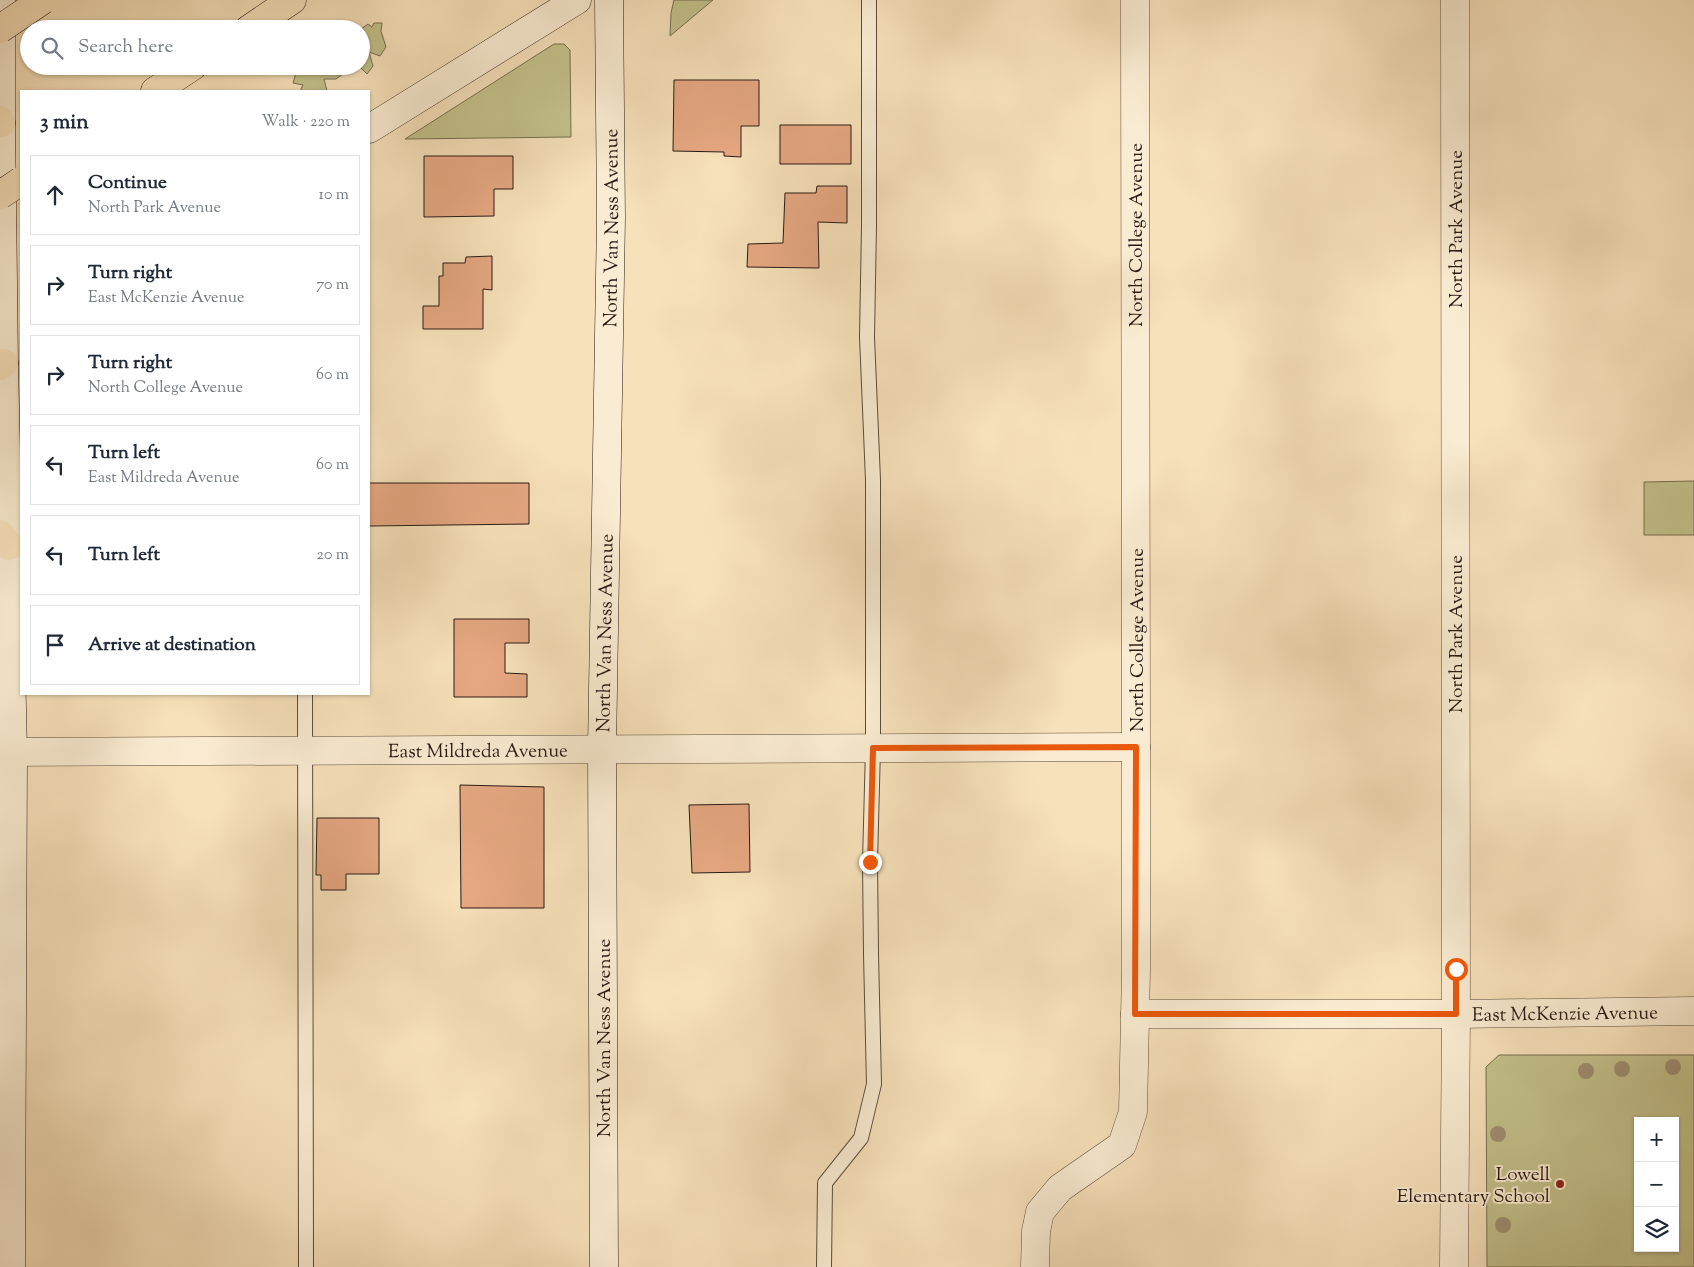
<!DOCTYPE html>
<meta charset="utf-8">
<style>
:root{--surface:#fff;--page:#f2f2f3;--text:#1f2937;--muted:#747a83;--line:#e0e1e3}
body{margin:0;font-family:"Sorts Mill Goudy",serif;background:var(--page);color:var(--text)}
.controls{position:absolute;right:15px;bottom:15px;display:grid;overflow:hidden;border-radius:0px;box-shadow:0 1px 4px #0004}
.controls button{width:45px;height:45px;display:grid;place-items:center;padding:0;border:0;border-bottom:1px solid var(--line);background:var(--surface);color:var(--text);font:25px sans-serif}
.stop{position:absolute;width:15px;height:15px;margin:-11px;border:4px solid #ea580c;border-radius:50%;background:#fff}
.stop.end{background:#ea580c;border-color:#fff;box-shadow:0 1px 5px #0008}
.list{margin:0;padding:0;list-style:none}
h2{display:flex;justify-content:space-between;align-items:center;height:65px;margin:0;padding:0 20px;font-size:21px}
h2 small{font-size:16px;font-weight:400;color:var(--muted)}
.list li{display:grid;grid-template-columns:32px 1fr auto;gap:15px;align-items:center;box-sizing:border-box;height:80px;margin:0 10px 10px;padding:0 10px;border:1px solid var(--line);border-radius:0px}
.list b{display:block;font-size:19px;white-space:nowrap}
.list p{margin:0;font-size:16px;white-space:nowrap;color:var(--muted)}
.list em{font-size:16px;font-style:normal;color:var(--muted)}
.icon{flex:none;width:28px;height:28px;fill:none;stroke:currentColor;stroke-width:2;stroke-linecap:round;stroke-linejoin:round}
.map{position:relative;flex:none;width:1694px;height:1267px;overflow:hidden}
.search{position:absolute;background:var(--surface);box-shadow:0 1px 4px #0004;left:20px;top:20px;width:350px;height:55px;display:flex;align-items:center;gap:12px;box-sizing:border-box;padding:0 18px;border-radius:28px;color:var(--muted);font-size:19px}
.panel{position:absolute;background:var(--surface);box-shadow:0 1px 4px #0004;left:20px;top:90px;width:350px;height:605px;border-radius:0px}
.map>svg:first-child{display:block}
.green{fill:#c3c18b;stroke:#766e50;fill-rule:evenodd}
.building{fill:#e6a882;stroke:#291a15}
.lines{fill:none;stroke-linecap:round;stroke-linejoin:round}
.lane-casing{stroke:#5c4c3e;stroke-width:16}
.street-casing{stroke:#5c4c3e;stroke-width:29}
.secondary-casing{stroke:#291a15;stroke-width:29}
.highway-casing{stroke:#291a15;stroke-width:29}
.lane{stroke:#faecd2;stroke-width:14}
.street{stroke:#faecd2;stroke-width:28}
.secondary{stroke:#faecd2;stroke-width:28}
.highway{stroke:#f7e1ba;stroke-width:28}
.highway-bridge-casing{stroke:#291a15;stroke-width:29;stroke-linecap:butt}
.highway-bridge{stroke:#f7e1ba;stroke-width:28}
.tree{fill:#9f8f72}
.route{stroke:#ea580c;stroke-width:6}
.poi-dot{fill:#8f2418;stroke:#faecd2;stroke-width:2}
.labels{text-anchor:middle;stroke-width:4;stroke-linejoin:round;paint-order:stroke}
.street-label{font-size:19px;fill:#291a15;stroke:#faecd2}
.poi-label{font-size:19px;fill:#291a15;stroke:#faecd2;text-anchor:end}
</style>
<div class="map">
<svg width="1694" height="1267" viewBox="0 0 1694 1267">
<rect width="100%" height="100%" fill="#f7e1ba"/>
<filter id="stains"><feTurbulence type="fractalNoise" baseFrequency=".004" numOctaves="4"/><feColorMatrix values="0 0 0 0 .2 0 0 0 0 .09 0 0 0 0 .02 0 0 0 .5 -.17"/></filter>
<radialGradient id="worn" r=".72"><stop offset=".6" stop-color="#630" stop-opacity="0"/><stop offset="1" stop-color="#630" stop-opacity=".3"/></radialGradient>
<path class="green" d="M674 0H713L670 36 671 13Z
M374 23H382L381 31 386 47 380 56 369 52 373 66 367 74 359 66H361V29L368 24 372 27Z
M554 44H564L570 50 571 137 405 139Z
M309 66H354L336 79H324L327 91H300L303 85 293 83 296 73Z
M1694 481V535H1644V482Z
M1499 1055H1694V1267H1487L1486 1067ZM1638 1121H1675V1248H1638Z"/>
<path class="building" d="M674 80H759V126H741V157L724 156V152L673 151Z
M780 125H851V164H780Z
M424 156H513V189H494V216L424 217Z
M817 186H847V223L818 222 819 268 747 267 748 244 783 243 785 193H816Z
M492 256V290L483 289V329H423V306H439V276H443V263H465L466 257Z
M369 483H529V524L369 526Z
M454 619H529V643H505V673L527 674V697H454Z
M460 785 544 787V908H461Z
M749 804 750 872 692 873 689 805Z
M317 818H379V874H346V890H321V875H316Z"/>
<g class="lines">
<g class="lane-casing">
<path id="lane" d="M305 694 306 1267
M824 1267 825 1183 861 1138 874 1084 871 954 870 862 873 748V480L867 337 869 225V0"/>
</g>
<g class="street-casing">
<g id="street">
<path id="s1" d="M0 752 1136 747"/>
<path id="s2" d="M1135 1014H1456L1694 1011"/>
<path d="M1035 1267 1036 1231 1040 1212 1060 1188 1122 1145 1133 1112 1136 970V747L1135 0"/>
<path d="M1454 1267 1456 1014 1455 0"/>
</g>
</g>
<g class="secondary-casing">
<g id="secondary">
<path d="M1 0V123L4 363 13 752 11 1267"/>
<path d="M369 129 577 0"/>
<path id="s3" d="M604 1267 602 749 611 218 609 0"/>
</g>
</g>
<g class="highway-casing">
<path id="highway" d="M249 29 292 0
M155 91 193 66
M0 120 1 123
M0 366 4 363
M0 534 9 546"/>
</g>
<use href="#lane" class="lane"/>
<use href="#street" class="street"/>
<use href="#secondary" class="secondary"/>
<use href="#highway" class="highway"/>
<g class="highway-bridge-casing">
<path id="highway-bridge" d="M0 29 43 0
M0 195 21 181"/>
</g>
<use href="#highway-bridge" class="highway-bridge"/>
</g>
<g class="tree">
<circle cx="1673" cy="1067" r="8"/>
<circle cx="1622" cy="1069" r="8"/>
<circle cx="1586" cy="1071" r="8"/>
<circle cx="1498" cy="1134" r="8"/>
<circle cx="1503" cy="1225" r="8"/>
</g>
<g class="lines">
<path class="route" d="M870 862 873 748 1136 747 1135 1014H1456V969"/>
</g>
<circle class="poi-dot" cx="1560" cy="1184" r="5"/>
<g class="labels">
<g class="street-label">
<text dy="7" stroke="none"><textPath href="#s3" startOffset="1039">North Van Ness Avenue</textPath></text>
<text transform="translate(1455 229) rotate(-90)" y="7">North Park Avenue</text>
<text transform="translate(1135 235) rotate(-90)" y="7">North College Avenue</text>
<text dy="7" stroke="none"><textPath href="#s3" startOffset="634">North Van Ness Avenue</textPath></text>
<text transform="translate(1455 634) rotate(-90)" y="7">North Park Avenue</text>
<text transform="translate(1136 640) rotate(-90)" y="7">North College Avenue</text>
<text dy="7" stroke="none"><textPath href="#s1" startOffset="478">East Mildreda Avenue</textPath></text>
<text dy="7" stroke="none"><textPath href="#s2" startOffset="430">East McKenzie Avenue</textPath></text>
<text transform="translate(603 1038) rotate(-90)" y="7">North Van Ness Avenue</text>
</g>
<g class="poi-label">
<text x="1550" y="1180">Lowell<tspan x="1550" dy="22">Elementary School</tspan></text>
</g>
</g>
<rect width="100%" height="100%" filter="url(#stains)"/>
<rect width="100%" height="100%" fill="url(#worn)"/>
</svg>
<div class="controls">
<button>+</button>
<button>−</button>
<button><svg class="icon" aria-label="layers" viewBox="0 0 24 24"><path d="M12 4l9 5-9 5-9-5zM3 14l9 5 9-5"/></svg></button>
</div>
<div class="stop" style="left:1456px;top:969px"></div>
<div class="stop end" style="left:870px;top:862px"></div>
<div class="search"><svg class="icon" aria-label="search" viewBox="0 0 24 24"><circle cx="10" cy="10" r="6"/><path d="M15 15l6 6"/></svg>Search here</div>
<section class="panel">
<h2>3 min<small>Walk · 220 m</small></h2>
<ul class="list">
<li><svg class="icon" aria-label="ahead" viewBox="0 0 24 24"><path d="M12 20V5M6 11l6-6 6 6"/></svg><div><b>Continue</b><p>North Park Avenue</p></div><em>10 m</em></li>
<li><svg class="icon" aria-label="right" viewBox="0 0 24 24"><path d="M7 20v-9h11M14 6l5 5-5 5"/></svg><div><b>Turn right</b><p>East McKenzie Avenue</p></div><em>70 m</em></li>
<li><svg class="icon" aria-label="right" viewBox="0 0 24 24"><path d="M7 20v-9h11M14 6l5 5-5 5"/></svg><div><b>Turn right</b><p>North College Avenue</p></div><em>60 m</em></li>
<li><svg class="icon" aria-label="left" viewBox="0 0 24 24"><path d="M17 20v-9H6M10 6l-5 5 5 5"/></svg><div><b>Turn left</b><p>East Mildreda Avenue</p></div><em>60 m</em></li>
<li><svg class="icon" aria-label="left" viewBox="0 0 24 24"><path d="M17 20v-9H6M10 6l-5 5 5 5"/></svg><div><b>Turn left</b></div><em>20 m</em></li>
<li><svg class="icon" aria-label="arrive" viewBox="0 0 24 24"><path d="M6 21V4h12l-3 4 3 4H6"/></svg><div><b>Arrive at destination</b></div></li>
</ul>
</section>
</div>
